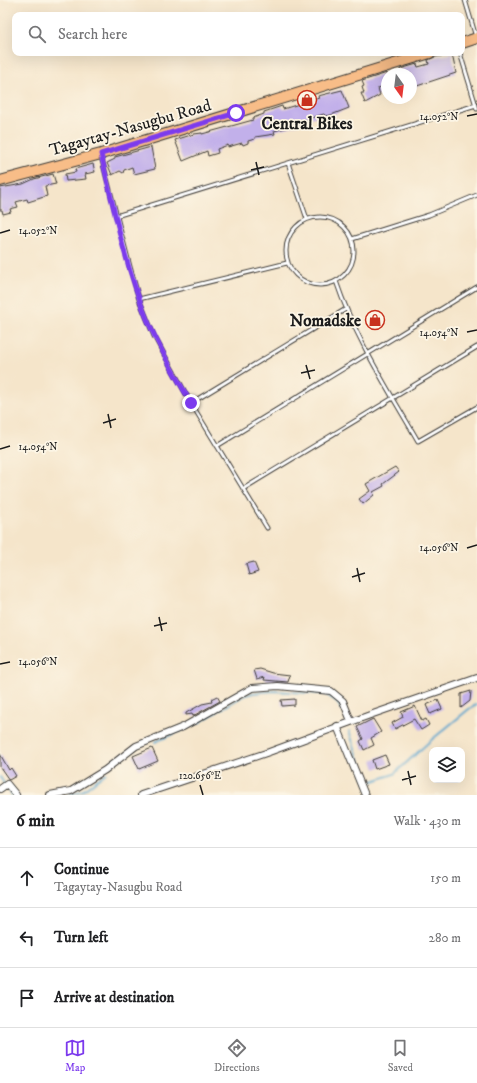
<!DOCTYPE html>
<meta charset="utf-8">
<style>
:root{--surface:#fff;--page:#f2f2f2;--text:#202124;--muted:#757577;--line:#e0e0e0;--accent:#7c3aed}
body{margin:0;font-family:"IM FELL DW Pica",serif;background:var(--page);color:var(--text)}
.controls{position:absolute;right:12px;bottom:12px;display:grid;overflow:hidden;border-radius:8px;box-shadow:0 4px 16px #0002}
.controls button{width:36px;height:36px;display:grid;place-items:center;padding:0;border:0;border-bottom:1px solid var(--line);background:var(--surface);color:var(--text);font:20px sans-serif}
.compass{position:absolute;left:381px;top:68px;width:36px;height:36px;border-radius:50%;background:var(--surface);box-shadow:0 4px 16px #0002;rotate:166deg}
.stop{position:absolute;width:12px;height:12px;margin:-9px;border:3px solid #7c3aed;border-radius:50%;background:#fff}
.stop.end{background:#7c3aed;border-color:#fff;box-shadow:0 1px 4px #0008}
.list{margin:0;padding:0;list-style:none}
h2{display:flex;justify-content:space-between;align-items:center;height:52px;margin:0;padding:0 16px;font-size:17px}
h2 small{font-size:13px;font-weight:400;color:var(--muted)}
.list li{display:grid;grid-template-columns:26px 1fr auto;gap:12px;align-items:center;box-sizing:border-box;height:60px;padding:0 16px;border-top:1px solid var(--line)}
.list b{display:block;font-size:15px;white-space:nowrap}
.list p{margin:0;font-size:13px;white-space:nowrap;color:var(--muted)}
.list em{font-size:13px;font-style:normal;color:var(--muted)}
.icon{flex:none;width:22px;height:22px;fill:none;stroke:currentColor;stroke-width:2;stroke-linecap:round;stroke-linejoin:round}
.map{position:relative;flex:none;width:477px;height:795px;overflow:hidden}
.search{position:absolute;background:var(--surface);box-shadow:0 4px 16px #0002;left:12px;right:12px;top:12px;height:44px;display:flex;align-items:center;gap:10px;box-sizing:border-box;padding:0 14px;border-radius:8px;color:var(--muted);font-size:15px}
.sheet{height:232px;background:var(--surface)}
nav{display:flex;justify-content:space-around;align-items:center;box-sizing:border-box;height:56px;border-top:1px solid var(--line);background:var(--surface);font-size:11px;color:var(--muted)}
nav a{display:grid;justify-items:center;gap:2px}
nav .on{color:var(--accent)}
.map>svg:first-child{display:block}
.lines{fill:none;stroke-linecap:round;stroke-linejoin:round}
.stream{stroke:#54a4ce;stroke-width:2}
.building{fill:#c2b0ea}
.lane-casing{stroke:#3d3a36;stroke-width:5}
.street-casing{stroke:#3d3a36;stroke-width:8}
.primary-casing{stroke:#3d3a36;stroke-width:12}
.lane{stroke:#fff;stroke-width:3}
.street{stroke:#fff;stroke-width:6}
.primary{stroke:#f8bd88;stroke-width:10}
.route{stroke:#7c3aed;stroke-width:5}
.ticks{fill:none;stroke:#1c1c1c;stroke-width:1.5}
.labels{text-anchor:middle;stroke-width:3.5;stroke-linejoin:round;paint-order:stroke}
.poi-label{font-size:17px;font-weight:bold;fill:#1c1c1c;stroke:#fcf5e5}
.street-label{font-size:17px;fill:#1c1c1c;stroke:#fcf5e5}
.ticks-label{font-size:10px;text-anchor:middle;fill:#1c1c1c;stroke:#fcf5e5;stroke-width:3.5;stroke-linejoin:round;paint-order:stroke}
</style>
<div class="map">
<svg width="477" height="795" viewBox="0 0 477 795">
<rect width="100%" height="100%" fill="#fcf5e5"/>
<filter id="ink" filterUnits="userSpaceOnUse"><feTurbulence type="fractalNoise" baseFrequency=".025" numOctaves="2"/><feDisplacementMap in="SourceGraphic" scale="8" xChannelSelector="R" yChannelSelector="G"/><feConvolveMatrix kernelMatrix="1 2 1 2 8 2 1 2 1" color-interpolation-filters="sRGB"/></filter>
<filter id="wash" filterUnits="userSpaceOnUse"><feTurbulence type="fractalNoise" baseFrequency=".012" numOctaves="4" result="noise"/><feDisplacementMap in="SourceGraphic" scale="16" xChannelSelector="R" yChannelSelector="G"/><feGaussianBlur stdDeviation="0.9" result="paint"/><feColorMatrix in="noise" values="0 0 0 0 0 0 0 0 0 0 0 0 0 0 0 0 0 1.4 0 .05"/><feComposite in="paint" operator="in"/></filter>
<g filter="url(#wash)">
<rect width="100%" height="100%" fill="#f5e5ca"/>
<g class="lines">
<path class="stream" d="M349 731 371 795
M155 742 200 722 243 696 253 693 274 691 325 694 336 701 342 710
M0 777 5 785
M367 783 394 774 429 742 469 709 477 704
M7 788 12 795
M68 795 84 790 106 773"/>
</g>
<g id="blocks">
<path class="building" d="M452 54 456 73 411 88V74H401L400 69 417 64 418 67 429 64 428 60 435 57Z
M387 73V85L378 88 380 95 365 103 361 93H364L362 87 364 86 362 81Z
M342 90 349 108 331 115 325 116 324 114 304 120 305 122 296 125 274 131 275 134 255 137V139L248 141V143L243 145 242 143 228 147V145L217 149 218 153 208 156 207 151 183 161 175 140 194 134 202 133V134L235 125 253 120V118L264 114V112L282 106 283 109 319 98 318 96Z
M151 147 155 169 134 174 132 167 124 170 123 173 120 171 112 175 107 163 115 159V157Z
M93 164 95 172 85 174 86 179 66 181 65 174 76 172 75 169Z
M53 174 56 184 45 186 47 196 28 202 27 199 16 202 18 207 10 209 11 212 3 214 2 210H0V188L23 184 34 179Z
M395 467 399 472 383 484 384 486 373 492 374 495 363 504 359 499 370 491 366 484Z
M254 562 258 572 249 575 246 564Z
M260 669 273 673 290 675 288 682 264 680 265 677 257 679 254 670Z
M471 691 470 701 461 708V694Z
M217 696 220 701 193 716 192 714 186 715V713L202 704 212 702 211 699Z
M295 699V705L282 706 281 700Z
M438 700 442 709 430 714 426 705Z
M415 706 422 721 426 719 429 725 421 730 414 719 395 729 392 723 403 717 401 712Z
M373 719 381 732 371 738 374 745 364 750 360 741 363 739 357 727Z
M152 748 158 761 139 769 133 756Z
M0 754 9 770 11 768 16 776 9 780 0 767Z
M385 755 389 764 375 769 372 760Z"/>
</g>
</g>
<g filter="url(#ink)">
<use href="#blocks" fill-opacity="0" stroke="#3d3a36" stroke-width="1"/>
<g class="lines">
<g class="lane-casing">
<path id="lane" d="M465 0 476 37
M460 53 477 109
M101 156 130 267 139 299 154 336 191 403 267 528
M288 163 307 219
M116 216 476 105
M286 251a34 34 0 1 1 68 0a34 34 0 1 1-68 0Z
M352 239 429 215 477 195
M336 281C355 338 388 389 418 441L477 407
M139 299 287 263
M191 403 346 309
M217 446 477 287
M243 489 477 347"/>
</g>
<g class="street-casing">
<path id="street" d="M337 726 365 795
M0 789 7 784 16 795
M50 795 71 791 105 770 136 746 183 727 252 688 278 686 331 691 343 701 351 721
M141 795 269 752 370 715 477 678"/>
</g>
<g class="primary-casing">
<path id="primary" d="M462 43 477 38
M0 181 101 154 430 53"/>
</g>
<use href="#lane" class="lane"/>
<use href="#street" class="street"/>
<use href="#primary" class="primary"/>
</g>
</g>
<g class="lines" filter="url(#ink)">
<path class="route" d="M191 403C175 375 159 348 147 319 125 266 114 209 101 154L236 113"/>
</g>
<path class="ticks" d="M467 116 477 114M256 162 259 175M251 170 264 167M0 233 10 230M467 332 477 330M306 365 310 379M301 373 315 370M108 414 111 428M103 423 116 419M0 449 10 446M467 548 477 545M357 568 360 582M352 577 365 573M159 617 162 631M154 626 167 623M0 664 10 662M408 771 411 785M402 780 416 776M200 785 203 795"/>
<defs>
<g id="shop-ring" transform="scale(1)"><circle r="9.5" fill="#fcf5e5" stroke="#c8321e" stroke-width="1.5"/><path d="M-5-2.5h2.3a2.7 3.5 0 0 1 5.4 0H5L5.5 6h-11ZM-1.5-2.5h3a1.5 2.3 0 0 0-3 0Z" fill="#c8321e"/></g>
</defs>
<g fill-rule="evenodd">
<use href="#shop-ring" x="307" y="100"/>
<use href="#shop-ring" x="375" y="320"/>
</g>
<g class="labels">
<g class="poi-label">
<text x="307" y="129">Central Bikes</text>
<text x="361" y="326" text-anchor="end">Nomadske</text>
</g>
<g class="street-label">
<text transform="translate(130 127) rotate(-16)" y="6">Tagaytay-Nasugbu Road</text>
</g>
</g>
<g class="ticks-label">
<text x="439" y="120">14.052°N</text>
<text x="38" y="234">14.052°N</text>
<text x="439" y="336">14.054°N</text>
<text x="38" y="450">14.054°N</text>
<text x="439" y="551">14.056°N</text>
<text x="38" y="665">14.056°N</text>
<text x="200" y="779">120.656°E</text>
</g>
</svg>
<div class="controls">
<button><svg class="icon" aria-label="layers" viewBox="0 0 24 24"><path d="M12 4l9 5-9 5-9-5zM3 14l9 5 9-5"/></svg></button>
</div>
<svg class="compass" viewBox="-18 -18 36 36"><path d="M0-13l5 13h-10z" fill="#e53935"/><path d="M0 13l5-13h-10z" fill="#757577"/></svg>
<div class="stop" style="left:236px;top:113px"></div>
<div class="stop end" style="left:191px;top:403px"></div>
<div class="search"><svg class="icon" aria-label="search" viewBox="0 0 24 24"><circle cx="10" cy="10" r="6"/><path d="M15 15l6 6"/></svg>Search here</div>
</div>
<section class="sheet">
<h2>6 min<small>Walk · 430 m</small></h2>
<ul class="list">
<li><svg class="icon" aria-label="ahead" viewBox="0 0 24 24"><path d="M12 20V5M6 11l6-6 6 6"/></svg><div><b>Continue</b><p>Tagaytay-Nasugbu Road</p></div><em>150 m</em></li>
<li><svg class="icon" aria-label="left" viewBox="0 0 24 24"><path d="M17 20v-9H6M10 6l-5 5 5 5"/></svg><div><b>Turn left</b></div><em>280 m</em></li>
<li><svg class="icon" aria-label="arrive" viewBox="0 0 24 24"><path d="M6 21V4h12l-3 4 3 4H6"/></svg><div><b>Arrive at destination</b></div></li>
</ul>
</section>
<nav>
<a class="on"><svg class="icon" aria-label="map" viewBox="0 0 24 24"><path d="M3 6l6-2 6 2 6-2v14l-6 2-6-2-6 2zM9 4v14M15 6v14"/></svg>Map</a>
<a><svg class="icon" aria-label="directions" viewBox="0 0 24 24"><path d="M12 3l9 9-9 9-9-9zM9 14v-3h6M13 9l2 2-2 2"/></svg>Directions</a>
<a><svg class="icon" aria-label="saved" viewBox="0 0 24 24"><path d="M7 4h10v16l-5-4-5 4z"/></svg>Saved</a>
</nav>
